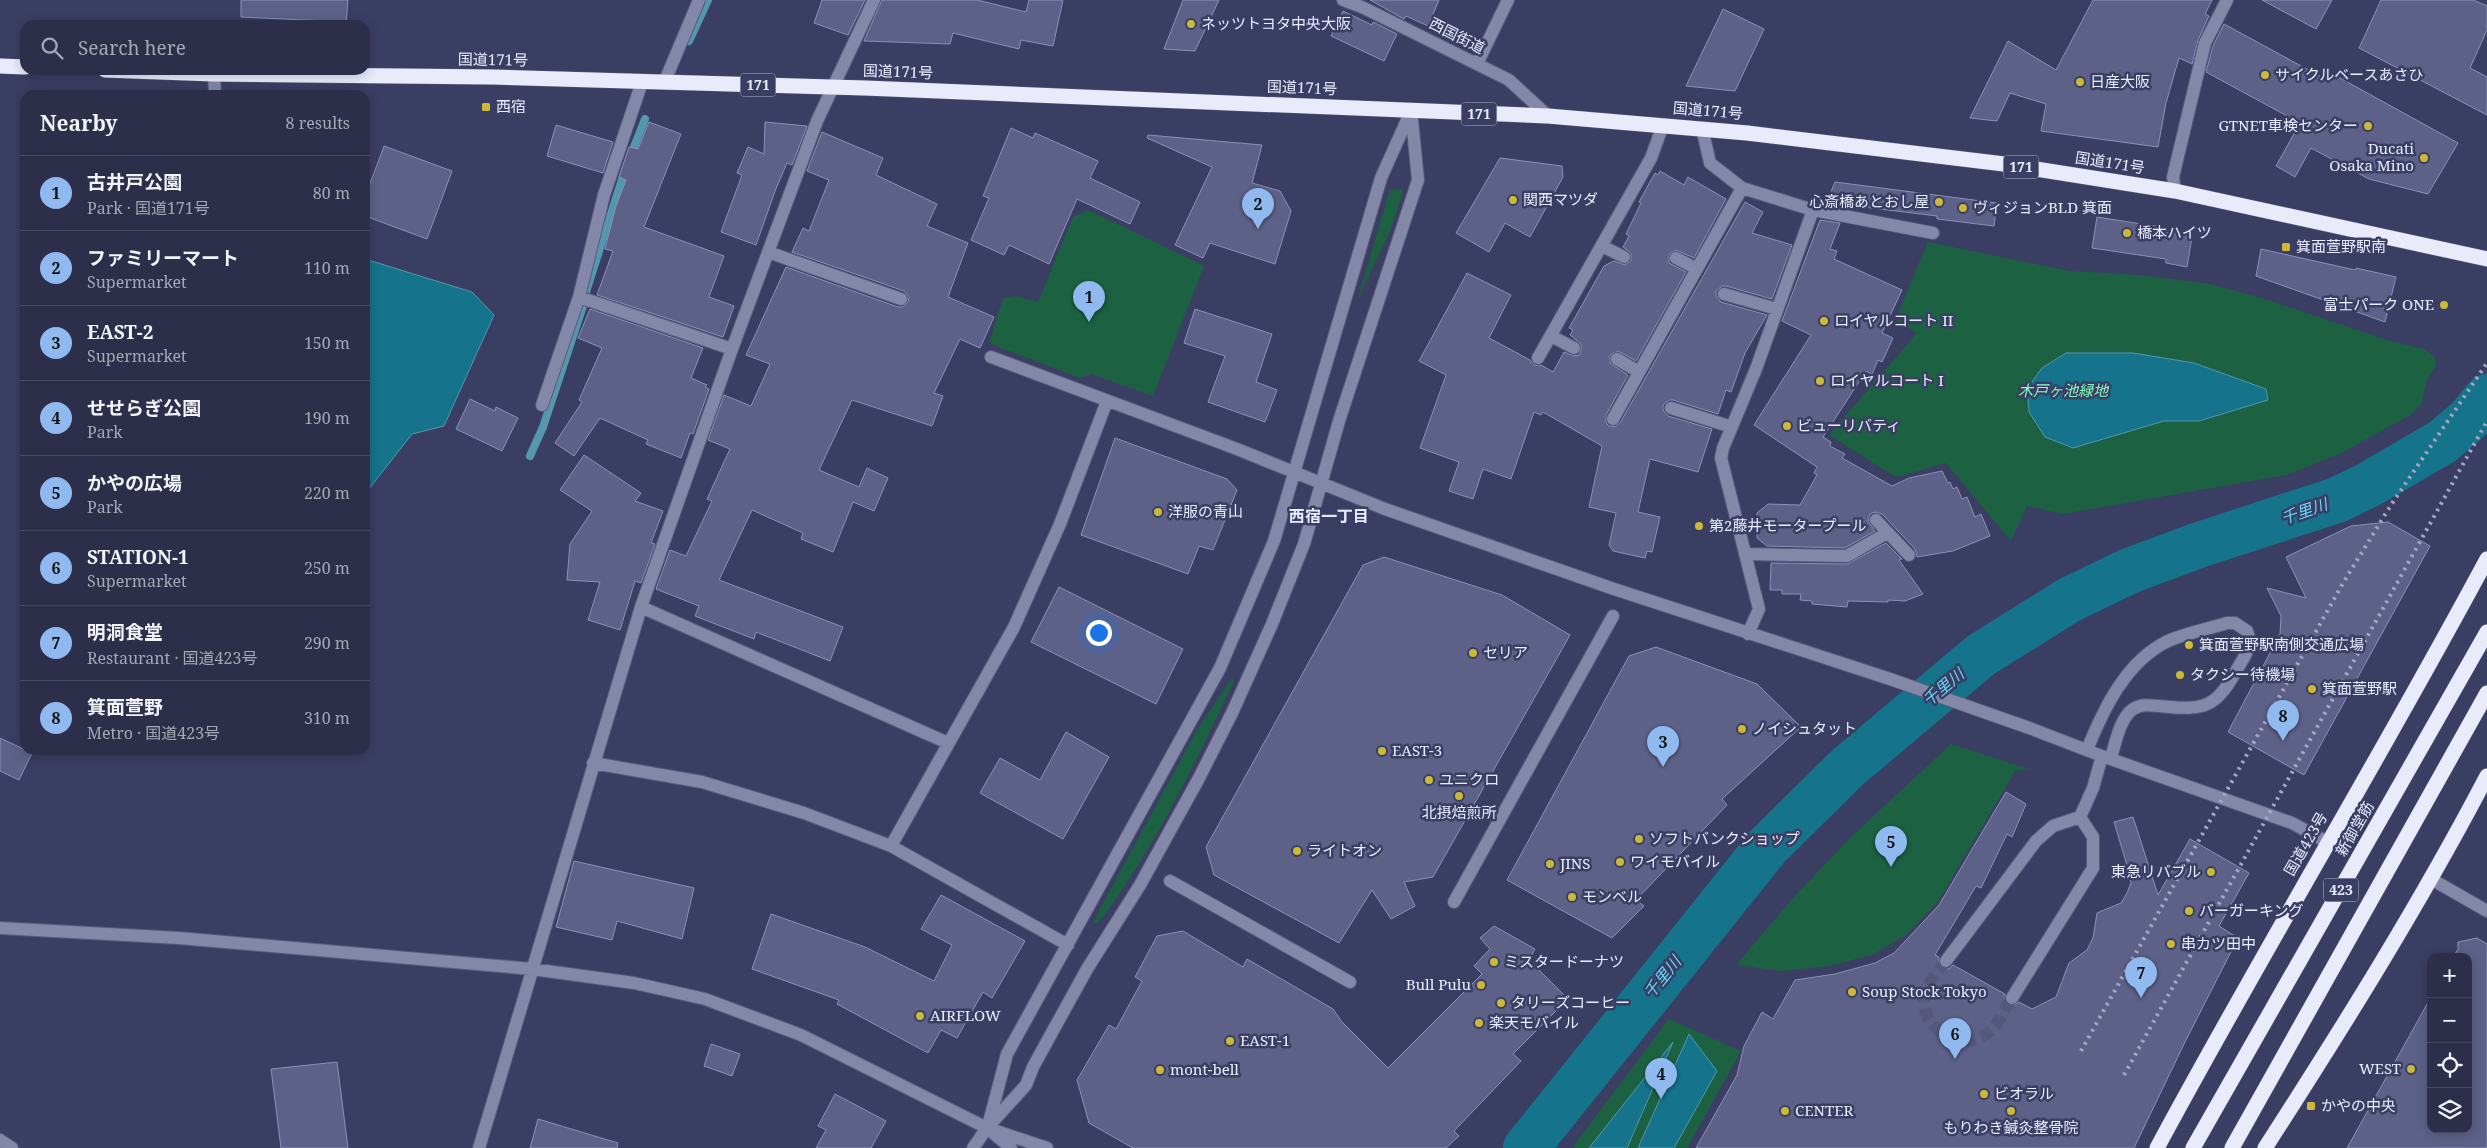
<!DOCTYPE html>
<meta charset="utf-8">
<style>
:root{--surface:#2c2e4a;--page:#343651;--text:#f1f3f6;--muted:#a6a8b5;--line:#484a62;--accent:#90b9f0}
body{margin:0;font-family:"Noto Serif","Noto Sans JP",serif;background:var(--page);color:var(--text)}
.controls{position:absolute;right:15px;bottom:15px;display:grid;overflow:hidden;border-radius:10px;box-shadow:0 2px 12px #0003}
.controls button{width:45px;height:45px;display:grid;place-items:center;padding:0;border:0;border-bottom:1px solid var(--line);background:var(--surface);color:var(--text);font:25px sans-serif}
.you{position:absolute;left:1098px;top:632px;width:18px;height:18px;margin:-12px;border:4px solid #fff;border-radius:50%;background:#1a73e8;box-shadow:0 0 0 8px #1a73e833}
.badge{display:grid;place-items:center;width:32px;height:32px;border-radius:50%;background:var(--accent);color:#111;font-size:16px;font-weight:700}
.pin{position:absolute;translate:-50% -41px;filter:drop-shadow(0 1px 2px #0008)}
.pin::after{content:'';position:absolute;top:26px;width:18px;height:15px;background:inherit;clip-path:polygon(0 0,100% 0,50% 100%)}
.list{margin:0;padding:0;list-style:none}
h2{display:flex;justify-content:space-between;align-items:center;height:65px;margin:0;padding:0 20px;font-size:21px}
h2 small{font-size:16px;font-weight:400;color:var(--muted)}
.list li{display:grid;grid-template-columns:32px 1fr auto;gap:15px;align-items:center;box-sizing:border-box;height:75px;padding:0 20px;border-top:1px solid var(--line)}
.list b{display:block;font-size:19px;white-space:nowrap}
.list p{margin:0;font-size:16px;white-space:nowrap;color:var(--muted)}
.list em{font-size:16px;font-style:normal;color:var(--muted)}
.icon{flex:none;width:28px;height:28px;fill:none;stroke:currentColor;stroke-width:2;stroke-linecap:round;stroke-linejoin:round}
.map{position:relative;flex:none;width:2487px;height:1148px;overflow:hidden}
.search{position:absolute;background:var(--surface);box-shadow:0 2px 12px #0003;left:20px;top:20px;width:350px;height:55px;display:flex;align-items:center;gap:12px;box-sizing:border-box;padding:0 18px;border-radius:15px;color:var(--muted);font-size:19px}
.panel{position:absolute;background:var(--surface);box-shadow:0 2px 12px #0003;left:20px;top:90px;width:350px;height:665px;border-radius:15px}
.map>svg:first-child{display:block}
.green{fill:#1c6142}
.water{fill:#15738b;stroke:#5597ae}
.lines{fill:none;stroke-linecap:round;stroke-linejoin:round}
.stream{stroke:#5597ae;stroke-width:8}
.river{stroke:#15738b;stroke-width:46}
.building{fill:#5d6188;stroke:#8b90bb}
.minor-tunnel{stroke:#55587a;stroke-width:12;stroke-dasharray:12 6;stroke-linecap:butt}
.minor-casing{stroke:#575a7c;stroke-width:14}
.highway-casing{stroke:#575a7c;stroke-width:16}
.minor{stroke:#8387a8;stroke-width:12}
.highway{stroke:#e9ebfb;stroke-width:15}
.rail{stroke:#a5a8c2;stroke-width:4;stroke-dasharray:2.5 5;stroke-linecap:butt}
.poi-dot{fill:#cdb938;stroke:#3b3e63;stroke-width:2}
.labels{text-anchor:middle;stroke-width:5;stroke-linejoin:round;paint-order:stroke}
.shield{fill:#3b3e63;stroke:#b5b8d0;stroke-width:1}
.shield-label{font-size:14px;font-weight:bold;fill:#e9ecff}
.poi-label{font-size:15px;fill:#e9ecff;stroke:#3b3e63;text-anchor:start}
.street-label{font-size:15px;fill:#e9ecff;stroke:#3b3e63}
.park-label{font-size:15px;font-style:italic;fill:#83fdbf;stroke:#3b3e63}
.water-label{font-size:16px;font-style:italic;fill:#65d7f8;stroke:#3b3e63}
.neighbourhood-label{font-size:16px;font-weight:bold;fill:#e9ecff;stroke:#3b3e63}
</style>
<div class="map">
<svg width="2487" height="1148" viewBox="0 0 2487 1148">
<rect width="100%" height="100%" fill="#3b3e63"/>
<path class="green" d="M1390 189 1403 190 1392 227 1357 301Z
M1088 210 1204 266 1153 396 1091 374 1080 378 989 343 1003 298 1015 296 1038 302 1073 217Z
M1928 242 2070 271 2140 275 2210 284 2262 298 2390 341 2424 349 2434 356 2436 365 2426 382 2422 403 2410 415 2341 453 2286 475 2063 514 2027 506 2011 541 1946 463 1896 477 1829 435 1917 333 1895 320Z
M1231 679 1234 681C1194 765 1154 851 1097 924L1093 922 1197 730Z
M1951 744 2029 769 2015 771 1938 902 1907 934 1872 955 1829 966 1782 971 1736 965 1792 899 1853 835Z
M1669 1019 1741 1051 1687 1148H1572Z"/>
<path class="water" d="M365 259 472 292 494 315 444 426 412 434 365 494Z
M2066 353H2133L2194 363 2266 389 2268 400 2199 421H2164L2073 448 2045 437 2029 412 2027 389 2042 368Z
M1689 1034 1717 1071 1674 1148H1638Z
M1673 1042 1627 1148H1589Z"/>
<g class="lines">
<path class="stream" d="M689 41 708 0
M630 157 645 119
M586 292 625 170
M530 456 543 427 583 306"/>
<path class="river" d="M1526 1148 1767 847 1848 767 1981 655 2069 600 2129 571 2199 545 2337 500 2368 485 2442 442 2469 419 2487 397"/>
</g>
<path class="building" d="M241 0H348L346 25H327V21L241 17Z
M822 0H865L848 35 814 23Z
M882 0H977L1026 12 1029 0H1063L1053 46 1021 40 1019 49 953 33 950 44 864 41Z
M1183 0H1219L1195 51 1164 49Z
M1370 0H1439L1428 26 1406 16 1404 19Z
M2093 0H2212L2205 14 2209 16 2198 40 2192 64 2179 58 2166 103 2158 147 2041 131 2046 104 2010 93 1997 121 1970 118 2008 41 2056 70Z
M2262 0H2332L2316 29Z
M2381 0H2473L2487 6V30L2470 68 2487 77V115L2359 48Z
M1723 9 1764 29 1735 91 1686 86Z
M1343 11 1372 25 1373 22 1397 34 1384 61 1331 36Z
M2224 24 2327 80 2329 74 2340 78 2458 143 2428 194 2369 179 2311 148 2295 177 2276 166 2300 123 2206 72 2213 46Z
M649 122 681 134 644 227 724 256 709 297 734 306 723 337 597 295 613 251 605 249 616 206 626 180 619 177 629 147 638 149Z
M765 122 807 126 792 165 787 163 775 191 756 245 721 232 742 175 737 173 748 147 764 154Z
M556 125 613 142 603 173 547 156Z
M1011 128 1033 138 1035 133 1098 161 1090 178 1140 202 1130 224 1077 199 1049 264 1009 245 1004 255 971 240 989 198 983 196Z
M822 132 883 158 876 175 937 204 927 226 968 243 948 297 994 317 980 348 960 339 934 393 943 396 932 426 852 400 819 470 859 487 867 468 888 478 874 511 853 502 833 552 801 539 803 533 752 510 719 580 843 627 830 661 756 632 754 639 695 616 699 606 656 589 670 550 686 556 712 501 707 499 730 449 708 440 724 395 751 406 770 364 746 355 786 267 898 307H903L908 302 909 297 904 291 792 252 803 228 809 231 829 180 807 171Z
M1148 135 1262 145 1252 183 1280 191 1291 211 1275 264 1210 243 1203 258 1175 245 1212 167 1147 138Z
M384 146 452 171 427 239 365 216V197Z
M1500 158 1562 166 1563 177 1530 237 1505 223 1489 252 1456 233Z
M1660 171 1684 185 1688 177 1726 199 1694 258 1676 250 1669 254V263L1686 272 1636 361 1618 351 1610 355V363L1628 375 1606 415V423L1609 426 1614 427 1620 423 1745 202 1763 212 1752 233 1792 245 1772 299 1726 286H1722L1716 291V296L1721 302 1767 315 1745 353 1731 392 1726 390 1718 414 1673 400H1669L1663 405V410L1668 416 1712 429 1698 472 1650 459 1638 512 1660 517 1652 552 1647 551 1645 558 1613 551 1609 545 1616 513 1589 507 1602 446 1543 412 1541 415 1534 412 1511 479 1483 469 1473 499 1449 491 1459 462 1420 448 1446 375 1419 361 1467 273 1511 295 1489 338 1530 360 1534 365H1541L1553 372 1564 352 1574 356 1579 355 1581 351V344L1570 335 1573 330 1569 328 1604 266 1614 261 1625 265 1631 261V253L1623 247 1629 236 1626 234 1641 203 1639 202 1655 173 1658 175Z
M1835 182 1997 203 1994 226 1937 219V216L1847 205 1846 208 1826 204Z
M2097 217 2161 227V231L2192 237 2187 267 2166 263V259L2092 248Z
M1820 220 1840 223 1830 249 1837 251 1834 259 1902 290 1882 333 1893 338 1882 362 1878 360 1872 374 1866 371 1823 437 1831 442 1830 446 1845 454 1842 458 1892 486 1909 478 1942 471 1948 483 1950 482 1953 489 1957 487 1962 499 1967 497 1975 517 1981 514 1990 536 1953 551 1917 557 1915 549 1882 514 1875 512 1870 514 1868 521 1875 531 1845 548 1767 546 1757 538V513L1768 504 1800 505 1817 475 1814 473 1817 467 1754 425 1811 335 1782 321Z
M2261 249 2355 270 2356 268 2396 277 2385 322 2256 276Z
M590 309 703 348 691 378 707 385 705 387 709 389 693 434 690 433 681 458 646 444 648 440 600 418 574 456 555 443 582 402 579 400 602 348 578 338Z
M1195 309 1272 334 1256 382 1277 390 1265 422 1208 402 1225 356 1184 343Z
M470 399 495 411 496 407 518 418 502 451 456 429Z
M1115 438 1227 479 1237 490 1213 550 1199 546 1188 574 1081 535Z
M584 455 641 493 635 501 663 511 651 543 655 544 641 583 635 581 620 630 588 620 600 582 567 580 570 544 592 511 560 490Z
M2388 522 2430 546 2304 775 2228 732 2280 634 2281 616 2267 588 2306 598 2286 557 2351 526Z
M1886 543 1902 559 1899 560 1923 594 1905 601 1888 600V602L1848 601 1847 607 1812 604V601L1800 600 1801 594H1782V590H1770L1771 563 1847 564Z
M1384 557 1502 595 1570 635 1433 877 1404 882 1415 906 1391 919 1372 890 1339 943 1214 875 1206 847 1363 565Z
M1059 587 1183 649 1156 704 1031 642Z
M1656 647 1757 684 1801 727 1722 799 1727 805 1636 900 1644 906 1612 938 1507 880 1629 656Z
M1066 732 1109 757 1063 839 980 793 1000 758 1040 780Z
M0 738 32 753 19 780 0 771Z
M2006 792 2026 804 2012 837 2007 834 1981 888 1976 886 1935 955 1939 957 1938 964 1942 968 1949 969 1953 965 2005 994V1001L2008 1005H2015L2019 1002 2032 1009 2056 997 2069 963 2087 950 2093 938 2097 913 2121 903 2127 893 2131 883 2129 872 2114 822 2133 817 2158 895 2190 839 2249 873 2219 926 2238 938 2185 1042 2134 1148H1696L1737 1075 1744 1046 1762 1012 1773 1019 1795 980 1835 974 1875 963 1894 953 1939 905Z
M574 861 694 888 682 939 617 921 612 940 556 927Z
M941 895 1025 941 992 998 983 992 957 1038 941 1030 928 1053 837 1004 839 1000 752 969 771 914 865 947 934 981 952 945 921 929Z
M1494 926 1535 949 1529 960 1568 999 1513 1054 1521 1061 1454 1131 1459 1136 1446 1148H1133L1089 1123 1077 1080 1109 1025 1116 1029 1142 981 1135 977 1157 936 1183 931 1243 967 1247 959 1333 1009 1342 1022 1388 1068 1482 974 1474 966 1490 949 1480 938Z
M2477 938 2487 944V1148H2347L2431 997V1129H2468V957H2453L2458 949V942Z
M711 1044 740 1054 732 1076 704 1066Z
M337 1062 348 1148H281L271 1069Z
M835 1094 886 1121 871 1148H816L826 1130 818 1126Z
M538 1119 618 1143 617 1148H530Z"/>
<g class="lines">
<path class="minor-tunnel" d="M1946 961C1938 972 1926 983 1924 997 1921 1031 1966 1056 1991 1030 2000 1022 2005 1008 2012 998"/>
<g class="minor-casing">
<path id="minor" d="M1343 0 1364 8 1509 80 1548 116
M1477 64 1508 0
M214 74 215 95
M664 83 699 0
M1702 128 1710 163 1742 188 1813 210 1933 233
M2175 191 2173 177 2205 43 2227 0
M1602 246 1624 257
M768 252 901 299
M1676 258 1697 269
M1724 294 1777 309
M579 297 732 349
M1551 336 1574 348
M991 357 1237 449 1385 509 1614 589 1890 679 2032 729 2102 756 2292 823 2327 842
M1538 358 1651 158 1663 125
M1617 359 1639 372
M542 405 579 297 604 195 642 82
M1671 408 1732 427
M1613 419 1742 188
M1876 520 1909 555
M1745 554 1847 556 1887 533
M641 607 948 743
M1748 634 1759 609 1721 458 1723 448 1756 369 1813 210
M2087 750C2103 710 2126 661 2168 641 2186 633 2208 629 2227 623H2235L2247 631C2253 645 2246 654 2239 666 2216 708 2206 711 2159 706 2149 705 2141 704 2133 709 2120 718 2115 744 2111 758
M593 763 702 782 804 813 891 846 1068 945
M891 846 1014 627 1060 524 1107 401
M2431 879 2487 911
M1170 881 1350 982
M1454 902 1613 616
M0 928 179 938 532 969 634 983 705 999 801 1035 987 1128 1047 1148
M1946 961 2036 841 2053 826 2080 817 2093 788 2102 756
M2012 998 2093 868V837L2080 817
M988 1126 1007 1054 1220 668 1274 541 1381 178 1411 111
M993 1133 1011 1148
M0 1140 12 1148
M479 1148 641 607 732 349 817 121 874 0
M973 1148 987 1128 1026 1085 1033 1067 1087 969 1140 885 1199 778 1232 713 1272 624 1304 544 1339 421 1418 180 1411 110"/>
</g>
<g class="highway-casing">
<path id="highway" d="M0 66 25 67
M105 70 214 74 493 77 865 88 1548 116 1747 133 2004 164 2175 191 2487 259
M2157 1148C2264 949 2381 757 2487 559
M2193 1148 2487 632
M2232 1148 2487 693
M2265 1148C2343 1027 2420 904 2487 776"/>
</g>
<use href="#minor" class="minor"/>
<use href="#highway" class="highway"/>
<path class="rail" d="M2081 1051 2343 583 2391 505 2487 363
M2124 1075 2487 421"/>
</g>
<g class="poi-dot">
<circle cx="1191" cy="24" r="5"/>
<circle cx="2265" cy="75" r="5"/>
<circle cx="2080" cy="82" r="5"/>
<rect x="481" y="102" width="10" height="10" rx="2.5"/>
<circle cx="2368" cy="126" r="5"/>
<circle cx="2424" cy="158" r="5"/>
<circle cx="1513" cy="200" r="5"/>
<circle cx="1939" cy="202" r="5"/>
<circle cx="1963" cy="208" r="5"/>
<circle cx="2127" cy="233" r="5"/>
<rect x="2281" y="242" width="10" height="10" rx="2.5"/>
<circle cx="2444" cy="305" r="5"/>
<circle cx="1824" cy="321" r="5"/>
<circle cx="1820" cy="381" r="5"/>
<circle cx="1787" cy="426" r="5"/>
<circle cx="1158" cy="512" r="5"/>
<circle cx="1699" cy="526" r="5"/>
<circle cx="2189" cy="645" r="5"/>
<circle cx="1473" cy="653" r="5"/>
<circle cx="2180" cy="675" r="5"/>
<circle cx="2312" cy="689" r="5"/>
<circle cx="1742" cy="729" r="5"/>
<circle cx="1382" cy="751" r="5"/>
<circle cx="1429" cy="780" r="5"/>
<circle cx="1459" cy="796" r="5"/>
<circle cx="1639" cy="839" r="5"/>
<circle cx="1297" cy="851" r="5"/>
<circle cx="1620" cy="862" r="5"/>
<circle cx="1550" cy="864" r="5"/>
<circle cx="2211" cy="872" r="5"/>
<circle cx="1572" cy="897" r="5"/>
<circle cx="2189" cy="911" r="5"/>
<circle cx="2171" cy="944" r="5"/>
<circle cx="1494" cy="962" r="5"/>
<circle cx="1481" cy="985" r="5"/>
<circle cx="1852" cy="992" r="5"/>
<circle cx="1501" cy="1003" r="5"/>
<circle cx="920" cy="1016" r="5"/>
<circle cx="1479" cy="1023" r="5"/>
<circle cx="1230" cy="1041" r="5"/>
<circle cx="2411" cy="1069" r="5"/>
<circle cx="1160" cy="1070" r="5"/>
<circle cx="1984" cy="1094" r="5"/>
<rect x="2306" y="1101" width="10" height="10" rx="2.5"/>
<circle cx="1785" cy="1111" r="5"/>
<circle cx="2011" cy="1111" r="5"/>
</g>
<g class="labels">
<g class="shield">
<rect x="740.5" y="73.5" width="35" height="23" rx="4"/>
<rect x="1461.5" y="102.5" width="35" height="23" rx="4"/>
<rect x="2003.5" y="155.5" width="35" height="23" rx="4"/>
<rect x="2323.5" y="878.5" width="35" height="23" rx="4"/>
</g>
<g class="shield-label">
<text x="758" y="90">171</text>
<text x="1479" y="119">171</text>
<text x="2021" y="172">171</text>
<text x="2341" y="895">423</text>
</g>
<g class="poi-label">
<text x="1201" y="29">ネッツトヨタ中央大阪</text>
<text x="2275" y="80">サイクルベースあさひ</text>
<text x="2090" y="87">日産大阪</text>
<text x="496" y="112">西宿</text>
<text x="2358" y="131" text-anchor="end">GTNET車検センター</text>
<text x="2414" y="154" text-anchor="end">Ducati<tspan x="2414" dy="17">Osaka Mino</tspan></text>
<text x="1523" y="205">関西マツダ</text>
<text x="1929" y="207" text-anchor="end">心斎橋あとおし屋</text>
<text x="1973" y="213">ヴィジョンBLD 箕面</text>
<text x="2137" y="238">橋本ハイツ</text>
<text x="2296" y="252">箕面萱野駅南</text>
<text x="2434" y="310" text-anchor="end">富士パーク ONE</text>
<text x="1834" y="326">ロイヤルコート II</text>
<text x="1830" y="386">ロイヤルコート I</text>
<text x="1797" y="431">ビューリバティ</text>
<text x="1168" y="517">洋服の青山</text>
<text x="1709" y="531">第2藤井モータープール</text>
<text x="2199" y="650">箕面萱野駅南側交通広場</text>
<text x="1483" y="658">セリア</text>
<text x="2190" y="680">タクシー待機場</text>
<text x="2322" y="694">箕面萱野駅</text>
<text x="1752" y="734">ノイシュタット</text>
<text x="1392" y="756">EAST-3</text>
<text x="1439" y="785">ユニクロ</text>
<text x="1459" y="818" text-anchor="middle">北摂焙煎所</text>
<text x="1649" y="844">ソフトバンクショップ</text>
<text x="1307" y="856">ライトオン</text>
<text x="1630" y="867">ワイモバイル</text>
<text x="1560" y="869">JINS</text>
<text x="2201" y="877" text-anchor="end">東急リバブル</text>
<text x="1582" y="902">モンベル</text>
<text x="2199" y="916">バーガーキング</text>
<text x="2181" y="949">串カツ田中</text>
<text x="1504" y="967">ミスタードーナツ</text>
<text x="1471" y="990" text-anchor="end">Bull Pulu</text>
<text x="1862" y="997">Soup Stock Tokyo</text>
<text x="1511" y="1008">タリーズコーヒー</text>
<text x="930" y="1021">AIRFLOW</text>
<text x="1489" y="1028">楽天モバイル</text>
<text x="1240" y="1046">EAST-1</text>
<text x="2401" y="1074" text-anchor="end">WEST</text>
<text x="1170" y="1075">mont-bell</text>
<text x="1994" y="1099">ビオラル</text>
<text x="2321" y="1111">かやの中央</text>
<text x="1795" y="1116">CENTER</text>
<text x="2011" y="1133" text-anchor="middle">もりわき鍼灸整骨院</text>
</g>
<g class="street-label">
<text transform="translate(1457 36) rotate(27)" y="5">西国街道</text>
<text transform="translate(493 60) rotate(1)" y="5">国道171号</text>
<text transform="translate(898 72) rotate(2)" y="5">国道171号</text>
<text transform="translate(1302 88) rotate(2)" y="5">国道171号</text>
<text transform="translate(1708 111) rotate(5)" y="5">国道171号</text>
<text transform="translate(2110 163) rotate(9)" y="5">国道171号</text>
<text transform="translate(2355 829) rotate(-60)" y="5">新御堂筋</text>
<text transform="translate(2306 844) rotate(-60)" y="5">国道423号</text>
</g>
<g class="park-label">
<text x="2063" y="396">木戸ヶ池緑地</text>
</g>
<g class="water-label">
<text transform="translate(2304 511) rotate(-19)" y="6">千里川</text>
<text transform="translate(1943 687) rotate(-40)" y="6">千里川</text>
<text transform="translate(1662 977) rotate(-51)" y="6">千里川</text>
</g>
<g class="neighbourhood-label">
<text x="1329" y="522">西宿一丁目</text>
</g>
</g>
</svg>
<div class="controls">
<button>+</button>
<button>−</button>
<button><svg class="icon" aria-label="locate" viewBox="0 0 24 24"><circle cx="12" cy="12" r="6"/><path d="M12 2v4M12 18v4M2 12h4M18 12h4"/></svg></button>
<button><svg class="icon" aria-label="layers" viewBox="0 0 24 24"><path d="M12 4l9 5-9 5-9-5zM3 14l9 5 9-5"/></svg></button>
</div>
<div class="you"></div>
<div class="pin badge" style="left:1089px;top:322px">1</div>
<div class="pin badge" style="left:1258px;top:229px">2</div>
<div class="pin badge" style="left:1663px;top:767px">3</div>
<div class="pin badge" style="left:1661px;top:1099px">4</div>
<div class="pin badge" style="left:1891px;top:867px">5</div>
<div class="pin badge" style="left:1955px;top:1059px">6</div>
<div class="pin badge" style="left:2141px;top:998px">7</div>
<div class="pin badge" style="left:2283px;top:741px">8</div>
<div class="search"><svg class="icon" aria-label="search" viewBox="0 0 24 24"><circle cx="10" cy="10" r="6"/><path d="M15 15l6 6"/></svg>Search here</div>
<section class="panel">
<h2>Nearby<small>8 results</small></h2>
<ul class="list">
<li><span class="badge">1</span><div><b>古井戸公園</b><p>Park · 国道171号</p></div><em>80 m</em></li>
<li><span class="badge">2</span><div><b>ファミリーマート</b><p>Supermarket</p></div><em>110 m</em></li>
<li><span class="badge">3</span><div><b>EAST-2</b><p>Supermarket</p></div><em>150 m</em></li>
<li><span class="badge">4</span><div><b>せせらぎ公園</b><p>Park</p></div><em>190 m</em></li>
<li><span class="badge">5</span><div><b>かやの広場</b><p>Park</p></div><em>220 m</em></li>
<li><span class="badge">6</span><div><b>STATION-1</b><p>Supermarket</p></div><em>250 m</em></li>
<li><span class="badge">7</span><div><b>明洞食堂</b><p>Restaurant · 国道423号</p></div><em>290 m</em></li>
<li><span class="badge">8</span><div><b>箕面萱野</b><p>Metro · 国道423号</p></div><em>310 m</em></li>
</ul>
</section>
</div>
